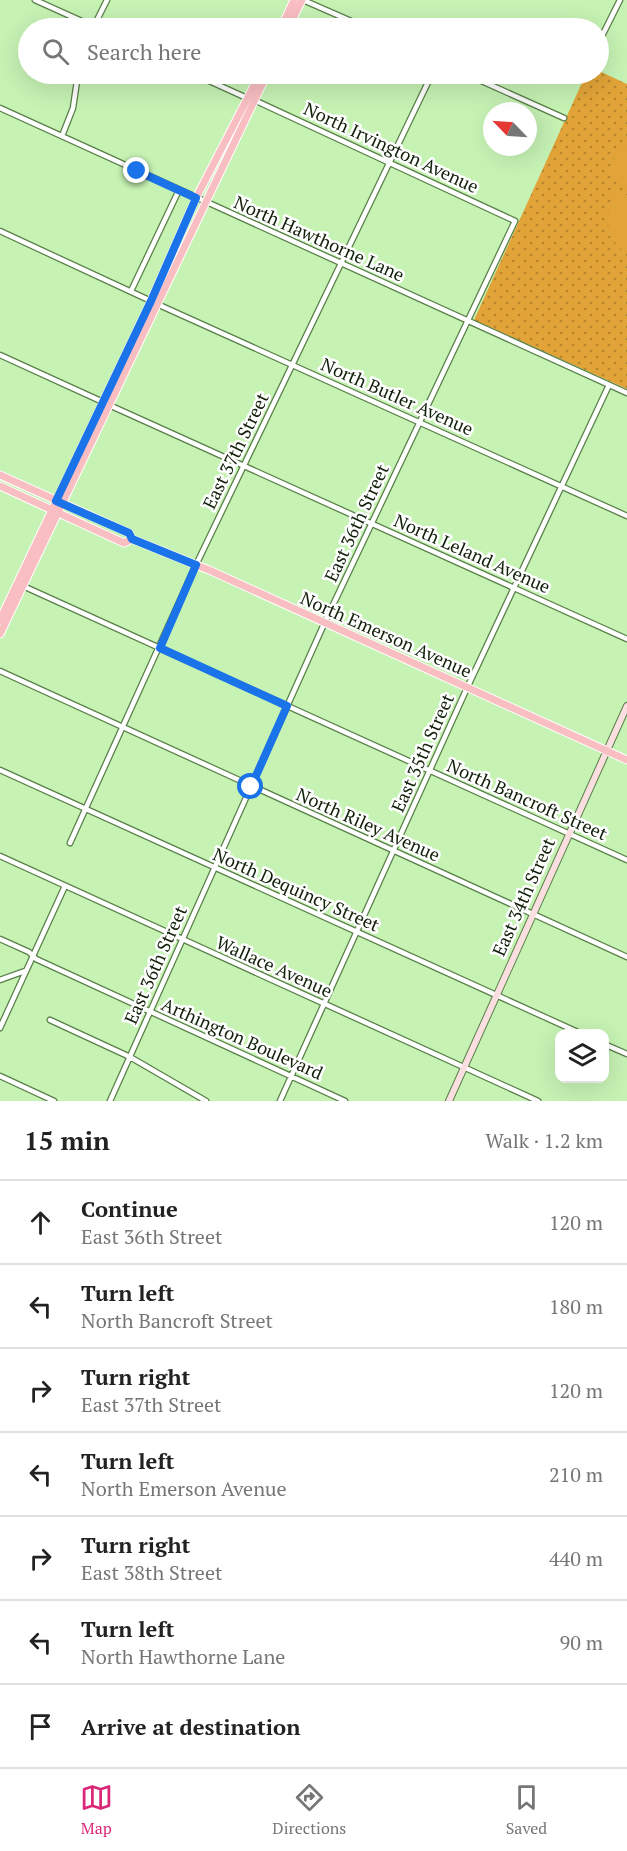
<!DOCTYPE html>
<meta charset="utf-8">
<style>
:root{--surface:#fff;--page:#f2f2f2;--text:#222;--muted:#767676;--line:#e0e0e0;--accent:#db2777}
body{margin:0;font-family:"PT Serif",serif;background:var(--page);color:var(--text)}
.controls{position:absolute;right:18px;bottom:18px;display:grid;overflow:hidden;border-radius:12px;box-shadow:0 6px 24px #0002}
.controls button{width:54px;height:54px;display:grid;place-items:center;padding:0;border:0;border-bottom:2px solid var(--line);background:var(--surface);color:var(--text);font:30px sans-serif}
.compass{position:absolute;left:483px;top:102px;width:54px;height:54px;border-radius:50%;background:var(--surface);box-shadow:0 6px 24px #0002;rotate:295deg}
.stop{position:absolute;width:18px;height:18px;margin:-14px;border:4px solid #1a73e8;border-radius:50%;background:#fff}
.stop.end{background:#1a73e8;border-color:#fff;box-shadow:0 2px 6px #0008}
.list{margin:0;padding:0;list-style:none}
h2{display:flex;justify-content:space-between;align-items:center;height:78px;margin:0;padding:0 24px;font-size:26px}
h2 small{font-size:20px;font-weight:400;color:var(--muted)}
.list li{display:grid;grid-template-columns:39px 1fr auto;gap:18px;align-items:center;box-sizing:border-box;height:84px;padding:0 24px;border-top:2px solid var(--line)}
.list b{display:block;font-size:22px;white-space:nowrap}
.list p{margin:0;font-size:20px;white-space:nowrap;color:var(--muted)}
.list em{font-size:20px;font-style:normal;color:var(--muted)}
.icon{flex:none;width:33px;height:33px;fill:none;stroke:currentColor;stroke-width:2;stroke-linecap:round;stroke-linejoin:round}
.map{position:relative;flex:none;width:627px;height:1101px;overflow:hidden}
.search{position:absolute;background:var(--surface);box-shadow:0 6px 24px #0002;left:18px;right:18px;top:18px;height:66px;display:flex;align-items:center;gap:15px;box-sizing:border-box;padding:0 21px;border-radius:33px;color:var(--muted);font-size:22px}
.sheet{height:666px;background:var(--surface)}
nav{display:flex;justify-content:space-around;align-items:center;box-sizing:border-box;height:84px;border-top:2px solid var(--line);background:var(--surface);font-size:16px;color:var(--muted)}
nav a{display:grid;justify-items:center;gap:3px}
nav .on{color:var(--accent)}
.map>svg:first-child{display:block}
.green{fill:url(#green-dots)}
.pitch{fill:#e2a438}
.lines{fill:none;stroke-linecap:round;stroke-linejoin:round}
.street-casing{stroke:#587f47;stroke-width:7}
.secondary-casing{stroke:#587f47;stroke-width:8}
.primary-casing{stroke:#fff;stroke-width:9}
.street{stroke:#fff;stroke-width:4.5}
.secondary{stroke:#fbdee0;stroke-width:6}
.primary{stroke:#f8bec1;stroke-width:7}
.route{stroke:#1a73e8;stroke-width:8}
.labels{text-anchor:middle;stroke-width:5;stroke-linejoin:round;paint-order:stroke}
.street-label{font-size:18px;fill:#102009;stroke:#fff}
</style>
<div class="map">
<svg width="627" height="1101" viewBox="0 0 627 1101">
<defs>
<pattern id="green-dots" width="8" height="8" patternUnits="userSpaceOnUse" patternTransform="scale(1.5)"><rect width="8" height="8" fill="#e2a438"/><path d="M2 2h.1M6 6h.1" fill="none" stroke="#b6852d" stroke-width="1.8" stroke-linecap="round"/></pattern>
</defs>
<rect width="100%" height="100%" fill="#c6f2b4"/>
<path class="green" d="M599 71 627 84V389L474 320 586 74H598Z"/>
<path class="pitch" d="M627 145V185L607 175 617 153Z
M615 189 627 195V254C603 238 605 212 615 189Z"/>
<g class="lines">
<g class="street-casing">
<path id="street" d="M35 0 97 28
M303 0 367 28
M93 28 107 0
M601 38 620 0
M194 74 249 99
M466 74 564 118
M0 108 627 393
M62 136 73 108 78 74
M0 231 151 301
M131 291 179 190
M157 304 627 516
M0 355 103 402
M109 405 627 639
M23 586 627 860
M0 671 627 957
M0 770 582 1034
M70 843 196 565 432 74
M0 856 538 1101
M0 939 29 952 36 959 345 1101
M0 980 25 971
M50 1020 130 1057 206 1101
M0 1028 65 886
M604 1044 627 1054
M0 1076 54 1101
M110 1101 324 624 515 221 254 100
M280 1101 467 688 609 385"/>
</g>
<g class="secondary-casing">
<path id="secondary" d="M449 1101 627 706"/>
</g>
<g class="primary-casing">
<path id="primary" d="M281 28 294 0
M288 28 302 0
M0 475 129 533 132 539 209 570 627 760
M0 486 124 543 132 539
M0 620 151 301 196 198 260 74
M0 634 267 74"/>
</g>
<use href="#street" class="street"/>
<use href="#secondary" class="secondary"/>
<use href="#primary" class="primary"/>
</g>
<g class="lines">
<path class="route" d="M137 171 196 198 151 301 56 501 129 533 132 539 196 565 160 648 287 706 251 787"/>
</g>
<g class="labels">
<g class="street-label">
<text transform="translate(391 148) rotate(25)" y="6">North Irvington Avenue</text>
<text transform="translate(319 239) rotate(24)" y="6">North Hawthorne Lane</text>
<text transform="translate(397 397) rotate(24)" y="6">North Butler Avenue</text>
<text transform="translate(236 451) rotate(-64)" y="6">East 37th Street</text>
<text transform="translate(357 523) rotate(-65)" y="6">East 36th Street</text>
<text transform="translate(472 554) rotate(24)" y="6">North Leland Avenue</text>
<text transform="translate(386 635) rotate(24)" y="6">North Emerson Avenue</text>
<text transform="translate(423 753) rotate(-66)" y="6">East 35th Street</text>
<text transform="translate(527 800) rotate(24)" y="6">North Bancroft Street</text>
<text transform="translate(368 825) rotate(24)" y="6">North Riley Avenue</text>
<text transform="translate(296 890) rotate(24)" y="6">North Dequincy Street</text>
<text transform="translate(524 897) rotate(-66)" y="6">East 34th Street</text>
<text transform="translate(156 965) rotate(-66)" y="6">East 36th Street</text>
<text transform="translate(274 967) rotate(24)" y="6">Wallace Avenue</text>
<text transform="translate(242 1039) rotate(24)" y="6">Arthington Boulevard</text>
</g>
</g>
</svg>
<div class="controls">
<button><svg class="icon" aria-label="layers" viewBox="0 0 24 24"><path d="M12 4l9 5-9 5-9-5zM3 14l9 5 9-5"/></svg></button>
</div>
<svg class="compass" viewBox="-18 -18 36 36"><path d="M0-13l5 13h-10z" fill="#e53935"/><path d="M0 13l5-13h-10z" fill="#767676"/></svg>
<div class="stop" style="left:251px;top:787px"></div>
<div class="stop end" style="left:137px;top:171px"></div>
<div class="search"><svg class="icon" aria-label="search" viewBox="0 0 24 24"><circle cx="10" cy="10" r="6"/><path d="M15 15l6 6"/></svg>Search here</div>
</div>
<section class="sheet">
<h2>15 min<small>Walk · 1.2 km</small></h2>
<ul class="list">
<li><svg class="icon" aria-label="ahead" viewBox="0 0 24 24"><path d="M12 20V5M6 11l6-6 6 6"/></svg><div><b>Continue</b><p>East 36th Street</p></div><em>120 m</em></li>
<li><svg class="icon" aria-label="left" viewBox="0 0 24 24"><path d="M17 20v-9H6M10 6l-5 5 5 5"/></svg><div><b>Turn left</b><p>North Bancroft Street</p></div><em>180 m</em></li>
<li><svg class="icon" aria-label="right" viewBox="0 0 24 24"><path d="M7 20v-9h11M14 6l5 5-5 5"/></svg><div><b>Turn right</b><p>East 37th Street</p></div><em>120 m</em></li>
<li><svg class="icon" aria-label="left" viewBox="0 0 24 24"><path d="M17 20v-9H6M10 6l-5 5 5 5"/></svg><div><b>Turn left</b><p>North Emerson Avenue</p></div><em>210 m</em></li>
<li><svg class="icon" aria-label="right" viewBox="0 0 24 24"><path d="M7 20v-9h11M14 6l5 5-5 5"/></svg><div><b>Turn right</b><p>East 38th Street</p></div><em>440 m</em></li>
<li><svg class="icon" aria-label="left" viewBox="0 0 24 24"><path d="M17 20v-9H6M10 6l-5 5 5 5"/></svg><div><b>Turn left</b><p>North Hawthorne Lane</p></div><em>90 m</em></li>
<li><svg class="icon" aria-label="arrive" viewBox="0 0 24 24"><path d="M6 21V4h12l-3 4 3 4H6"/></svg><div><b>Arrive at destination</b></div></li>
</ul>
</section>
<nav>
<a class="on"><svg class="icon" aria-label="map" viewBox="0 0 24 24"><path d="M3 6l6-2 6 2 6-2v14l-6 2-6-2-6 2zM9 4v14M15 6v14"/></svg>Map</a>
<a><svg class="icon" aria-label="directions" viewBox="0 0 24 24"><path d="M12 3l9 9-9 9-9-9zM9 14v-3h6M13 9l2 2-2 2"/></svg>Directions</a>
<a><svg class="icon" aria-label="saved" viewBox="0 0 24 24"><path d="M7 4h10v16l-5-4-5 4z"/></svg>Saved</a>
</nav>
